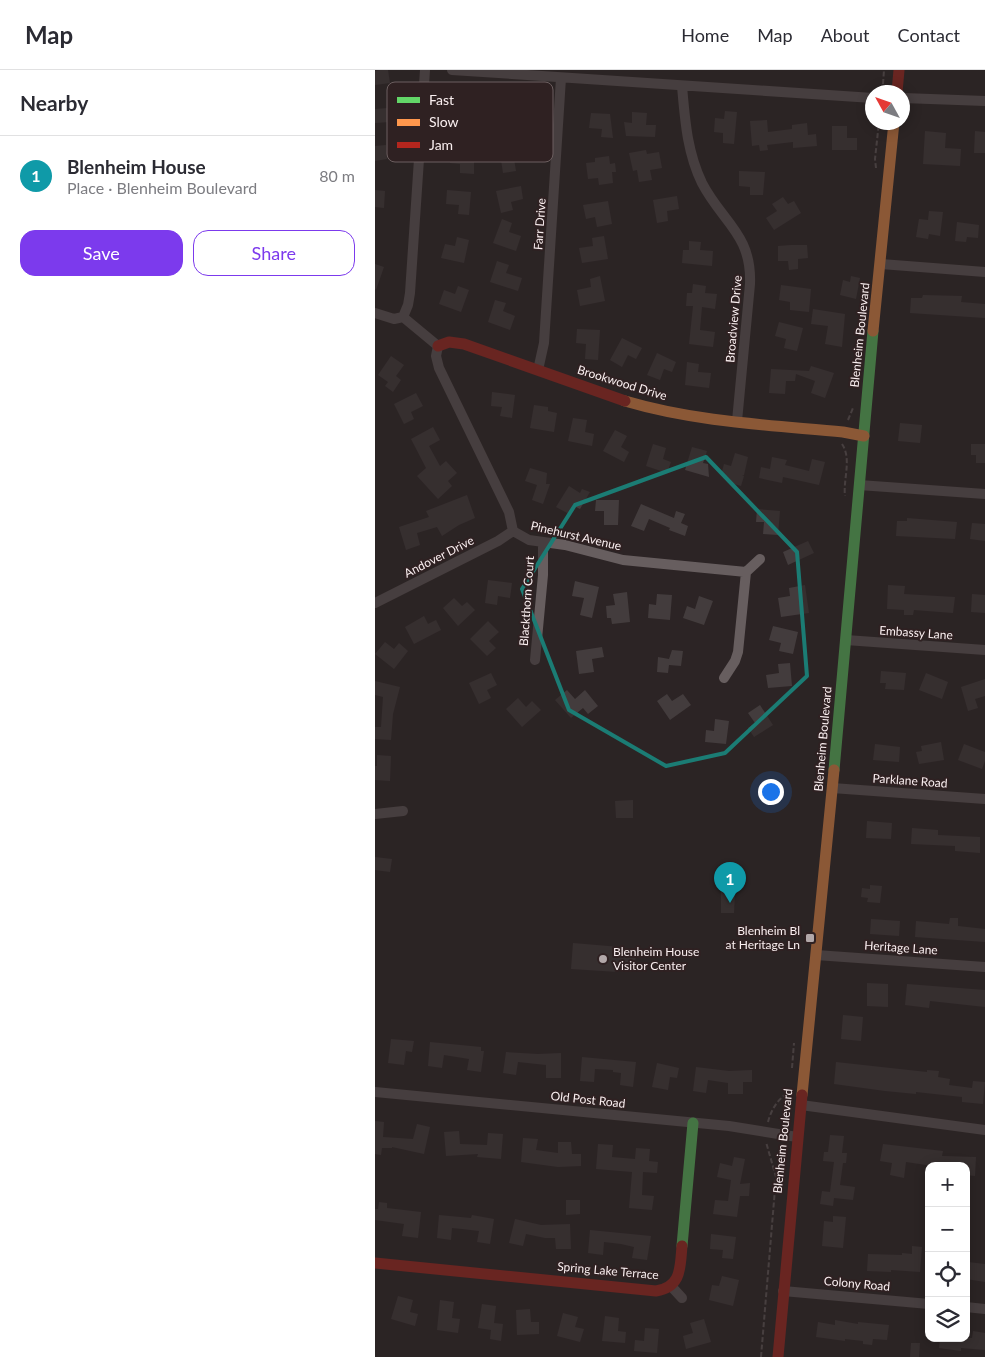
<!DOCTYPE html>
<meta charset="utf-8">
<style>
:root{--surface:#fff;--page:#f7f7f7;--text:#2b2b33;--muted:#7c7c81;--line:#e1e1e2;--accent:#7c3aed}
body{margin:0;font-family:Lato,sans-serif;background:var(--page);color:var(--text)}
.controls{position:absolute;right:15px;bottom:15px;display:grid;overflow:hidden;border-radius:10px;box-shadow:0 2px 12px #0003}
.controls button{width:45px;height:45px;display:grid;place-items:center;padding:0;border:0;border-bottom:1px solid var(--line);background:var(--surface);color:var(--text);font:25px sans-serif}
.compass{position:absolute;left:490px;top:15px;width:45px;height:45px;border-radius:50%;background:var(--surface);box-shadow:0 2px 12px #0003;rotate:310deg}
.you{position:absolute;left:395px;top:721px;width:18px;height:18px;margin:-12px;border:4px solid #fff;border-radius:50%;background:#1a73e8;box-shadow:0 0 0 8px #1a73e833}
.badge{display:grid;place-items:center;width:32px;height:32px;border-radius:50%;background:var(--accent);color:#fff;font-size:16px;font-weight:700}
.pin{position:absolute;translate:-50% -41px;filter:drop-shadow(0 1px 2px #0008)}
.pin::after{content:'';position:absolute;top:26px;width:18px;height:15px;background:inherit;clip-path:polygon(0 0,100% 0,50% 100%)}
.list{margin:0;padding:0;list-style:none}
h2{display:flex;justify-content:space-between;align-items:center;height:65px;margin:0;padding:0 20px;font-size:21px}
h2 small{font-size:16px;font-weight:400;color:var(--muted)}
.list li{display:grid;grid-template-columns:32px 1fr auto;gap:15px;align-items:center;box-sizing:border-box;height:80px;padding:0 20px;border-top:1px solid var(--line)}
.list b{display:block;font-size:19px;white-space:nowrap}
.list p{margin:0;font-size:16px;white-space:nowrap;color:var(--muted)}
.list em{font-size:16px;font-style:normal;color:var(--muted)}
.actions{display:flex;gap:10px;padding:15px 20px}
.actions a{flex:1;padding:11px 0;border:1px solid var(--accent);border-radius:15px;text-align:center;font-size:18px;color:var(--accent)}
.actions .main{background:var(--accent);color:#fff}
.icon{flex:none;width:28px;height:28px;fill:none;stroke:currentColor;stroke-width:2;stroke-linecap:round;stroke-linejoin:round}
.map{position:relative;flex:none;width:610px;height:1287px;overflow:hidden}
header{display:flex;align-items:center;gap:30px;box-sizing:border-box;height:70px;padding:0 25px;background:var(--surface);border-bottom:1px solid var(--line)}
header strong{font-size:24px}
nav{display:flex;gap:28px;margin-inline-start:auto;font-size:18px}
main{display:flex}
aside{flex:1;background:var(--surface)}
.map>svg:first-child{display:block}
.building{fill:#433c3d}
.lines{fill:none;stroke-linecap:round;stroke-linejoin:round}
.path{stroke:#686061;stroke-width:2;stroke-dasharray:5 2.5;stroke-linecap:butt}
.street{stroke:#675e5f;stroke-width:10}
.fast{stroke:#63d668;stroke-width:11}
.slow{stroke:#ff974d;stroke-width:11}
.jam{stroke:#b3261e;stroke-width:11}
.marked{fill:none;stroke:#1b7c74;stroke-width:4;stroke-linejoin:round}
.poi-dot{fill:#b2a8a9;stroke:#2f2122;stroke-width:2}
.labels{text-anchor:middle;stroke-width:4;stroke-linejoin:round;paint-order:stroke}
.street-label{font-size:12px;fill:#faeff0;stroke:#2f2122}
.poi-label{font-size:12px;fill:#faeff0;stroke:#2f2122;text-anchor:end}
.key{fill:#2f2122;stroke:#6c5f60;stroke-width:1}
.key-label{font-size:14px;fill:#faeff0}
</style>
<header>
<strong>Map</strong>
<nav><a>Home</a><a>Map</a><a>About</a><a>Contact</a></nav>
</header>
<main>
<aside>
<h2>Nearby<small></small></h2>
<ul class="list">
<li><span class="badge" style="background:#0f9aa8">1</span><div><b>Blenheim House</b><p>Place · Blenheim Boulevard</p></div><em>80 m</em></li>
</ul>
<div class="actions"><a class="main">Save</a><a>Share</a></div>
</aside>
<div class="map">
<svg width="610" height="1287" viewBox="0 0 610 1287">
<rect width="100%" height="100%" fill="#2c2425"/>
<path class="building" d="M5 0H13L15 13 0 15V1Z
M151 34 153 49 142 51 145 74 150 73 152 87 139 89 141 101 128 103 124 77 133 76 127 38Z
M13 38 15 52 0 53V39Z
M350 41 362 42 359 74 348 73V63L339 62 340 48 349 49Z
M257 42 272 43 271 55H281L280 67 251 66 249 52 257 53Z
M216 43 235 44 238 68 226 67 227 59 214 58Z
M392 50 393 62 417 59V55L432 53 433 65 441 64 442 76 418 78V72L392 75 393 80 385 81 384 75 377 76 375 51Z
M457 56H472V68H482V80H457Z
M550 61 571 63 570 78 586 79 585 96 548 94Z
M600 61 610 62V83H599Z
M11 75 12 89 0 91V76Z
M75 80 99 81V104L85 103V94L75 93Z
M271 80 272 84 284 82 287 98 275 100 277 110 264 112 262 100 258 101 254 83Z
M234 86 235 94 240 93 241 102H237L238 113 224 115 223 108 213 109 211 93 220 92V88Z
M364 101 390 102 388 125H375V117L364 116Z
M146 116 148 129 136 132 138 140 126 143 121 121Z
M0 120 10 121 9 138 0 137Z
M72 120 96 122 94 145 83 144 84 135 71 134Z
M302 126 304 139 292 141 293 151 282 153 278 130Z
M408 127 413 134 419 131 426 143 399 160 391 148 402 141 397 134Z
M233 131 237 154 222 157 220 147 211 149 208 135Z
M554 141 568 142 565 166 554 164 553 169 541 167 544 149 553 150Z
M127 149 137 153 134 162 146 166 141 181 118 173Z
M582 152 604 155 603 168 592 167 591 172 580 171Z
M229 166 233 189 207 193 204 178 218 176 217 168Z
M82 167 94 170 89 193 66 188 70 174 80 176Z
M314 171 326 172 325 180 338 181 337 196 307 193 308 180H314Z
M416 175H432L433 188 423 189V199L414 200 413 191H403V176Z
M122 191 134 195 131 203 147 208 143 221 115 212Z
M0 194 9 197 1 220 0 219Z
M225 206 230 231 205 236 202 220 216 217 215 209Z
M476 206 485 208 481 229 465 225 468 210 475 212Z
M318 214 331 216 330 223 342 224 340 239 327 237 325 260 340 262 338 277 314 274 318 236H311L312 223H317Z
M406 215 436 219 434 242 415 240V232L404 230Z
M83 216 94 220 86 242 64 234 69 220 80 224Z
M548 225 587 226 586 232 610 234V248L535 243 536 228H547Z
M120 230 131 233 128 241 140 246 135 260 113 252Z
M438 239 470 244 467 277 450 274 453 256 436 254Z
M404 252 428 258 422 281 409 278 411 269 400 266Z
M202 259 225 260 223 290 210 289 211 274 201 273Z
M247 268 267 278 261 289 253 285 247 297 235 290Z
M282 283 301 292 297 302 289 299 285 310 272 305Z
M16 286 29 295 21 306 26 310 18 322 10 316 13 312 3 305Z
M312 292 324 294 323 302 336 303 334 318 310 315Z
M436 296 459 303 450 328 436 323 440 311 421 304 420 311H411L410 324 394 323 396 299 434 301Z
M117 322 140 325 137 348 125 346 127 337 116 336Z
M41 323 48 336 36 342 39 349 29 354 19 334Z
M159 335 173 337V341L182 343 179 362 155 358Z
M198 348 212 350 210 362 219 364 217 376 193 371Z
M525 353 547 355 545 373 523 371Z
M58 357 65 370 54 376 65 396 71 391 82 403 73 411 77 416 63 429 42 406 51 398 36 369Z
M240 360 252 366 246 377 254 382 249 392 228 381Z
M278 374 291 378 288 389 296 392 292 403 271 396Z
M596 374H610V393H601V385H596Z
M317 377 332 381 328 393 333 394 334 407 310 400Z
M360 383 373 387 369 405H367L369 406 366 416 352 412 353 407 346 405 349 394 356 396Z
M397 387 412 390 410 395 434 401 437 389 450 392 444 415 408 407 407 413 384 408 386 397 395 399Z
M155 398 172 403 171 414H175L168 434 157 430 162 415 150 411Z
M194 416 205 423 207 419 215 422 205 439 199 436 194 444 181 437Z
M92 425 100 448 84 455 67 466 62 457 42 463 45 475 31 480 24 457 54 447 51 441Z
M221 430H244L243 455H229V441H220Z
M266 434 299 448 301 441 310 444 306 453 313 456 310 466 294 460 295 458 274 449 269 461 256 456Z
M382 439 405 441 403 465 388 464 389 452H381Z
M532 448 582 452 580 469 521 466 522 451H532Z
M597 453 610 454V471L595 469Z
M433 471 439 483 413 495 408 482Z
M113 510 137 513 135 528 123 526 122 535 110 533Z
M200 511 224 517 217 548 205 545 209 528 197 526Z
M430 515 434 543 406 547 403 528 415 526 414 518Z
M513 515 530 516 529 524 580 527 578 543 539 540 538 545H529V540L512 539Z
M252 522 255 552 237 554 236 548H232L231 536 240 535 238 524Z
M282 524 297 525 295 550 273 548 274 534 281 535Z
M597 524 610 525V543L596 542Z
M324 526 338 531 329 555 308 548 312 536 320 539Z
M79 528 87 536 92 532 100 540 83 556 68 538Z
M49 546 53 554 61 550 66 560 39 574 30 557Z
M113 551 124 562 114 571 121 578 112 586 95 569Z
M398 556 423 562 418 584 404 581 406 573 394 570Z
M10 572 19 579 24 573 33 581 19 599 0 584Z
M227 577 229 587 217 589 219 602 204 604 201 581Z
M297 580 308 581 306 596 294 595 293 603 282 602 283 587 294 589Z
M415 593 417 616 393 618 391 605 404 603 403 594Z
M506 601 531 603 529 620 510 619 511 613H505Z
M116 603 122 615 112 620 116 628 104 634 94 613Z
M551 603 573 612 567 629 544 620Z
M610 609V626L600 629 603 638 593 641 586 617Z
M0 611 25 617 18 644 16 670 0 669V657H6L8 627 0 625Z
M192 620 200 629 210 620 223 636 213 644 208 638 196 648 180 630Z
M292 624 297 631 308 624 316 635 295 650 282 631Z
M143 628 151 637 157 631 166 640 147 657 131 639Z
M385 635 398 655 379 667 373 658 380 653 373 643Z
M340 649 354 651 351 674 330 672 331 660 339 661Z
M566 672 569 690 544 694 541 682 547 681 546 676Z
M500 674 525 677 524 692 498 690Z
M589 674 610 682V691L607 699 583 690Z
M2 685 16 686 15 711 0 710V696H2Z
M258 730V748H241L240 731Z
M492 751 517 753 516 769 491 768Z
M537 758 563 760V765L605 767V783L580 781V776L536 774Z
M0 787 17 789 15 802 0 800Z
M495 815 507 816 505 833 492 832 493 828 486 827 487 818 495 819Z
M346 822H360L359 843H346Z
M575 848H583V856L610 859V872L540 867 541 851 574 854Z
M496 849 525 851 524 866 495 864Z
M198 873 245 877V881L261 882 260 897 244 896 243 902 196 899Z
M492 913 513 914V937L492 936Z
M532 914 610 920V937L555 931 554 938 530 935Z
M468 945 488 947 486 971 466 969Z
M16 969 39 971 37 982 31 981 29 995 13 993Z
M55 972 106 977V981H109L106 1002 92 1000 94 989 69 985 67 998 53 996Z
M131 982 163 984 186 983V1008H171V995L143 992 141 1005 128 1003Z
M207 987 261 992 258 1017 245 1015 246 1003 238 1002V1000L220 999 219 1012 205 1011Z
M461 992 552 1002V1000L564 1001 563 1007 575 1009 574 1015 597 1018 598 1011 610 1012 608 1034 587 1032V1027L541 1022V1024L510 1021 459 1014Z
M282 993 304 998 302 1008 295 1007 293 1020 277 1017Z
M321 997 354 1001 377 1000V1012H368V1024H353V1013L333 1010 331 1023 318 1021Z
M0 1051 9 1052 8 1067 38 1069 42 1054 55 1057 49 1084 17 1077V1078H7L6 1085 0 1084Z
M84 1061 85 1074 112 1075 113 1063 128 1064 126 1089 102 1087 103 1084 71 1086 69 1062Z
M455 1065 469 1066 467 1083H472L471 1093H468L465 1115 480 1117 478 1130 459 1128 458 1136 445 1134 447 1121 455 1122 459 1092 448 1091 449 1082H453Z
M148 1068 163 1069 161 1080 183 1083V1072H196L197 1084H206V1096L183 1097 146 1092Z
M223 1074 238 1075 237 1087 260 1089 261 1078 275 1079 274 1091 283 1092 282 1103 268 1102 267 1125 279 1126 277 1140 254 1138 257 1102 221 1099Z
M508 1074 568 1081 567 1086 601 1087 600 1106 591 1105V1096H558L531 1092 529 1108 515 1105 517 1093 505 1091Z
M359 1087 370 1089 365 1114 375 1113 374 1126H365L362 1147 338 1144 340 1130 353 1131 356 1110 342 1107 345 1093 357 1096Z
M191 1130H205V1144L191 1145Z
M4 1132 12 1133V1138L46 1142 43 1168 27 1166 29 1154 0 1150V1139H3Z
M64 1145 96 1148 97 1145 119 1149 115 1174 102 1172 104 1161 87 1159 77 1158 76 1170 62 1168Z
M458 1146 471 1147 468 1178 447 1176 449 1151 458 1152Z
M140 1149 166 1155 195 1154 196 1179H181L180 1168H170L151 1164 148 1176 134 1173Z
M215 1160 276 1166 272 1190 257 1188 259 1177 246 1174 229 1172 228 1185 213 1183Z
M336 1164 361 1167 358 1189 347 1188 348 1180 335 1179Z
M537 1176 547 1177 545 1202 516 1200V1202L492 1201 493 1184 527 1185V1183L537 1184Z
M593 1192 610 1194V1212L591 1209Z
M347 1206 364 1210 358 1236 334 1230 337 1215 344 1216Z
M23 1226 38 1230 35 1242 43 1244 40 1256 16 1249Z
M65 1230 79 1232 77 1248 85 1249 83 1263 62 1260Z
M107 1234 121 1236 119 1253 128 1254 126 1271 115 1269 116 1260 103 1258Z
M155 1239 156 1252H164V1264L142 1265 141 1240Z
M188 1243 203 1247 200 1257 209 1259 205 1272 182 1266Z
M230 1246 244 1248 243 1261 251 1262 250 1273 227 1271Z
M329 1249 336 1272 311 1279 308 1266 318 1263 315 1253Z
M460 1250 483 1254V1252L514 1255 512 1270 498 1269 497 1275 488 1274V1271L470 1269V1271L441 1267 443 1252 460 1255Z
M270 1258 284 1259 282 1283 259 1281 260 1270 269 1271Z
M598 1261 610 1263V1280L586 1278V1281L564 1278 565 1268H597Z
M536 1273H545L544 1287H535Z"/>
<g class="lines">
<path class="path" d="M508 14 509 0
M501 98 500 89 504 52
M473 350 478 338
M467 374C477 389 468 409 470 426
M417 998 419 973
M393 1052C396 1040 404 1026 416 1022
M386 1287 401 1107 391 1072"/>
<path class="street" d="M77 0 498 28
M307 16C310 50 312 82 327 113 347 152 377 164 375 214L362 351
M528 28 610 31
M506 194 610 202
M0 243 19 249 28 247
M28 247 33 235 35 223 50 0
M28 247 63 276 61 286 64 298 134 442 138 461
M163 300 169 273 186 8
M484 415 610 424
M138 461 154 470 190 475 248 490 371 502
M371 502 385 489
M0 533 123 471 138 461
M471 570 610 580
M160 590 168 505V473
M349 608 360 591 363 582 371 502
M457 718 610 729
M0 744 28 741
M441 885 610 897
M0 1022 354 1056 422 1067
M426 1035 610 1060
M296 1216 307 1228
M408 1221 554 1234
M591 1237 610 1239"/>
<path class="fast" d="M459 700 498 261
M307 1176 318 1053"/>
<path class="slow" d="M498 261 519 52
M250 331C321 352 395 355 468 362L489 366
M427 1025 459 700"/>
<path class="jam" d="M522 22 524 0
M63 276 74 272 89 274 250 331
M0 1193 281 1221C307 1217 305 1197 307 1176
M403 1287 427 1025"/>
</g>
<path d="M0 0H610V1287H0ZM331 387 422 482 432 606 350 683 291 696 194 640 147 519 200 435Z" fill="#2c2425" fill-opacity=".55" fill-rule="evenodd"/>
<path class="marked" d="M331 387 422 482 432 606 350 683 291 696 194 640 147 519 200 435Z"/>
<g class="poi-dot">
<rect x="430" y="863" width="10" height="10" rx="2.5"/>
<circle cx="228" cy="889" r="5"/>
</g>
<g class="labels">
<g class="street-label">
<text transform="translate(165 154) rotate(-86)" y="4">Farr Drive</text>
<text transform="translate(359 249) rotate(-85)" y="4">Broadview Drive</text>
<text transform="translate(485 265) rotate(-84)" y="4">Blenheim Boulevard</text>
<text transform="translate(247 313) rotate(17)" y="4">Brookwood Drive</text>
<text transform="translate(201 466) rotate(13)" y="4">Pinehurst Avenue</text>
<text transform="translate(64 487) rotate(-27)" y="4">Andover Drive</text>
<text transform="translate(152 531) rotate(-86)" y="4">Blackthorn Court</text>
<text transform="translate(541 563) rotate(4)" y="4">Embassy Lane</text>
<text transform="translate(448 669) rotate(-85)" y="4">Blenheim Boulevard</text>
<text transform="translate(535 711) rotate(4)" y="4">Parklane Road</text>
<text transform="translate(526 878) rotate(4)" y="4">Heritage Lane</text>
<text transform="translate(213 1030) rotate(6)" y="4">Old Post Road</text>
<text transform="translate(408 1071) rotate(-84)" y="4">Blenheim Boulevard</text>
<text transform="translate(233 1201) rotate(5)" y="4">Spring Lake Terrace</text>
<text transform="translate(482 1214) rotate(5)" y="4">Colony Road</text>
</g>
<g class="poi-label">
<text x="425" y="865">Blenheim Bl<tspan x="425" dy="14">at Heritage Ln</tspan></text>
<text x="238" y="886" text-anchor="start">Blenheim House<tspan x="238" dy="14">Visitor Center</tspan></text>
</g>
</g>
<rect x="12" y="12" width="166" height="80" rx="8" class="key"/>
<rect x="22" y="27" width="23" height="6" fill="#63d668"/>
<rect x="22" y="49" width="23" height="7" fill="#ff974d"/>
<rect x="22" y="72" width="23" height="6" fill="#b3261e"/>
<g class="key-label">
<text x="54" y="35">Fast</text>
<text x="54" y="57">Slow</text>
<text x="54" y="80">Jam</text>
</g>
</svg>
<div class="controls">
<button>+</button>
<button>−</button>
<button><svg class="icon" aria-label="locate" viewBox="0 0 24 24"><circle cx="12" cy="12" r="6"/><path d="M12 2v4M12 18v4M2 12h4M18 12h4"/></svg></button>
<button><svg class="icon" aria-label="layers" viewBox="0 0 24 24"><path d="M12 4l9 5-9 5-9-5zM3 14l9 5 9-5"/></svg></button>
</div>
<svg class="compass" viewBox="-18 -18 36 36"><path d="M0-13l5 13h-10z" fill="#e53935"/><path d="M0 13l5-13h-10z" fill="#7c7c81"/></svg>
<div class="you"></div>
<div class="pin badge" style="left:355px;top:833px;background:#0f9aa8">1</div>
</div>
</main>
